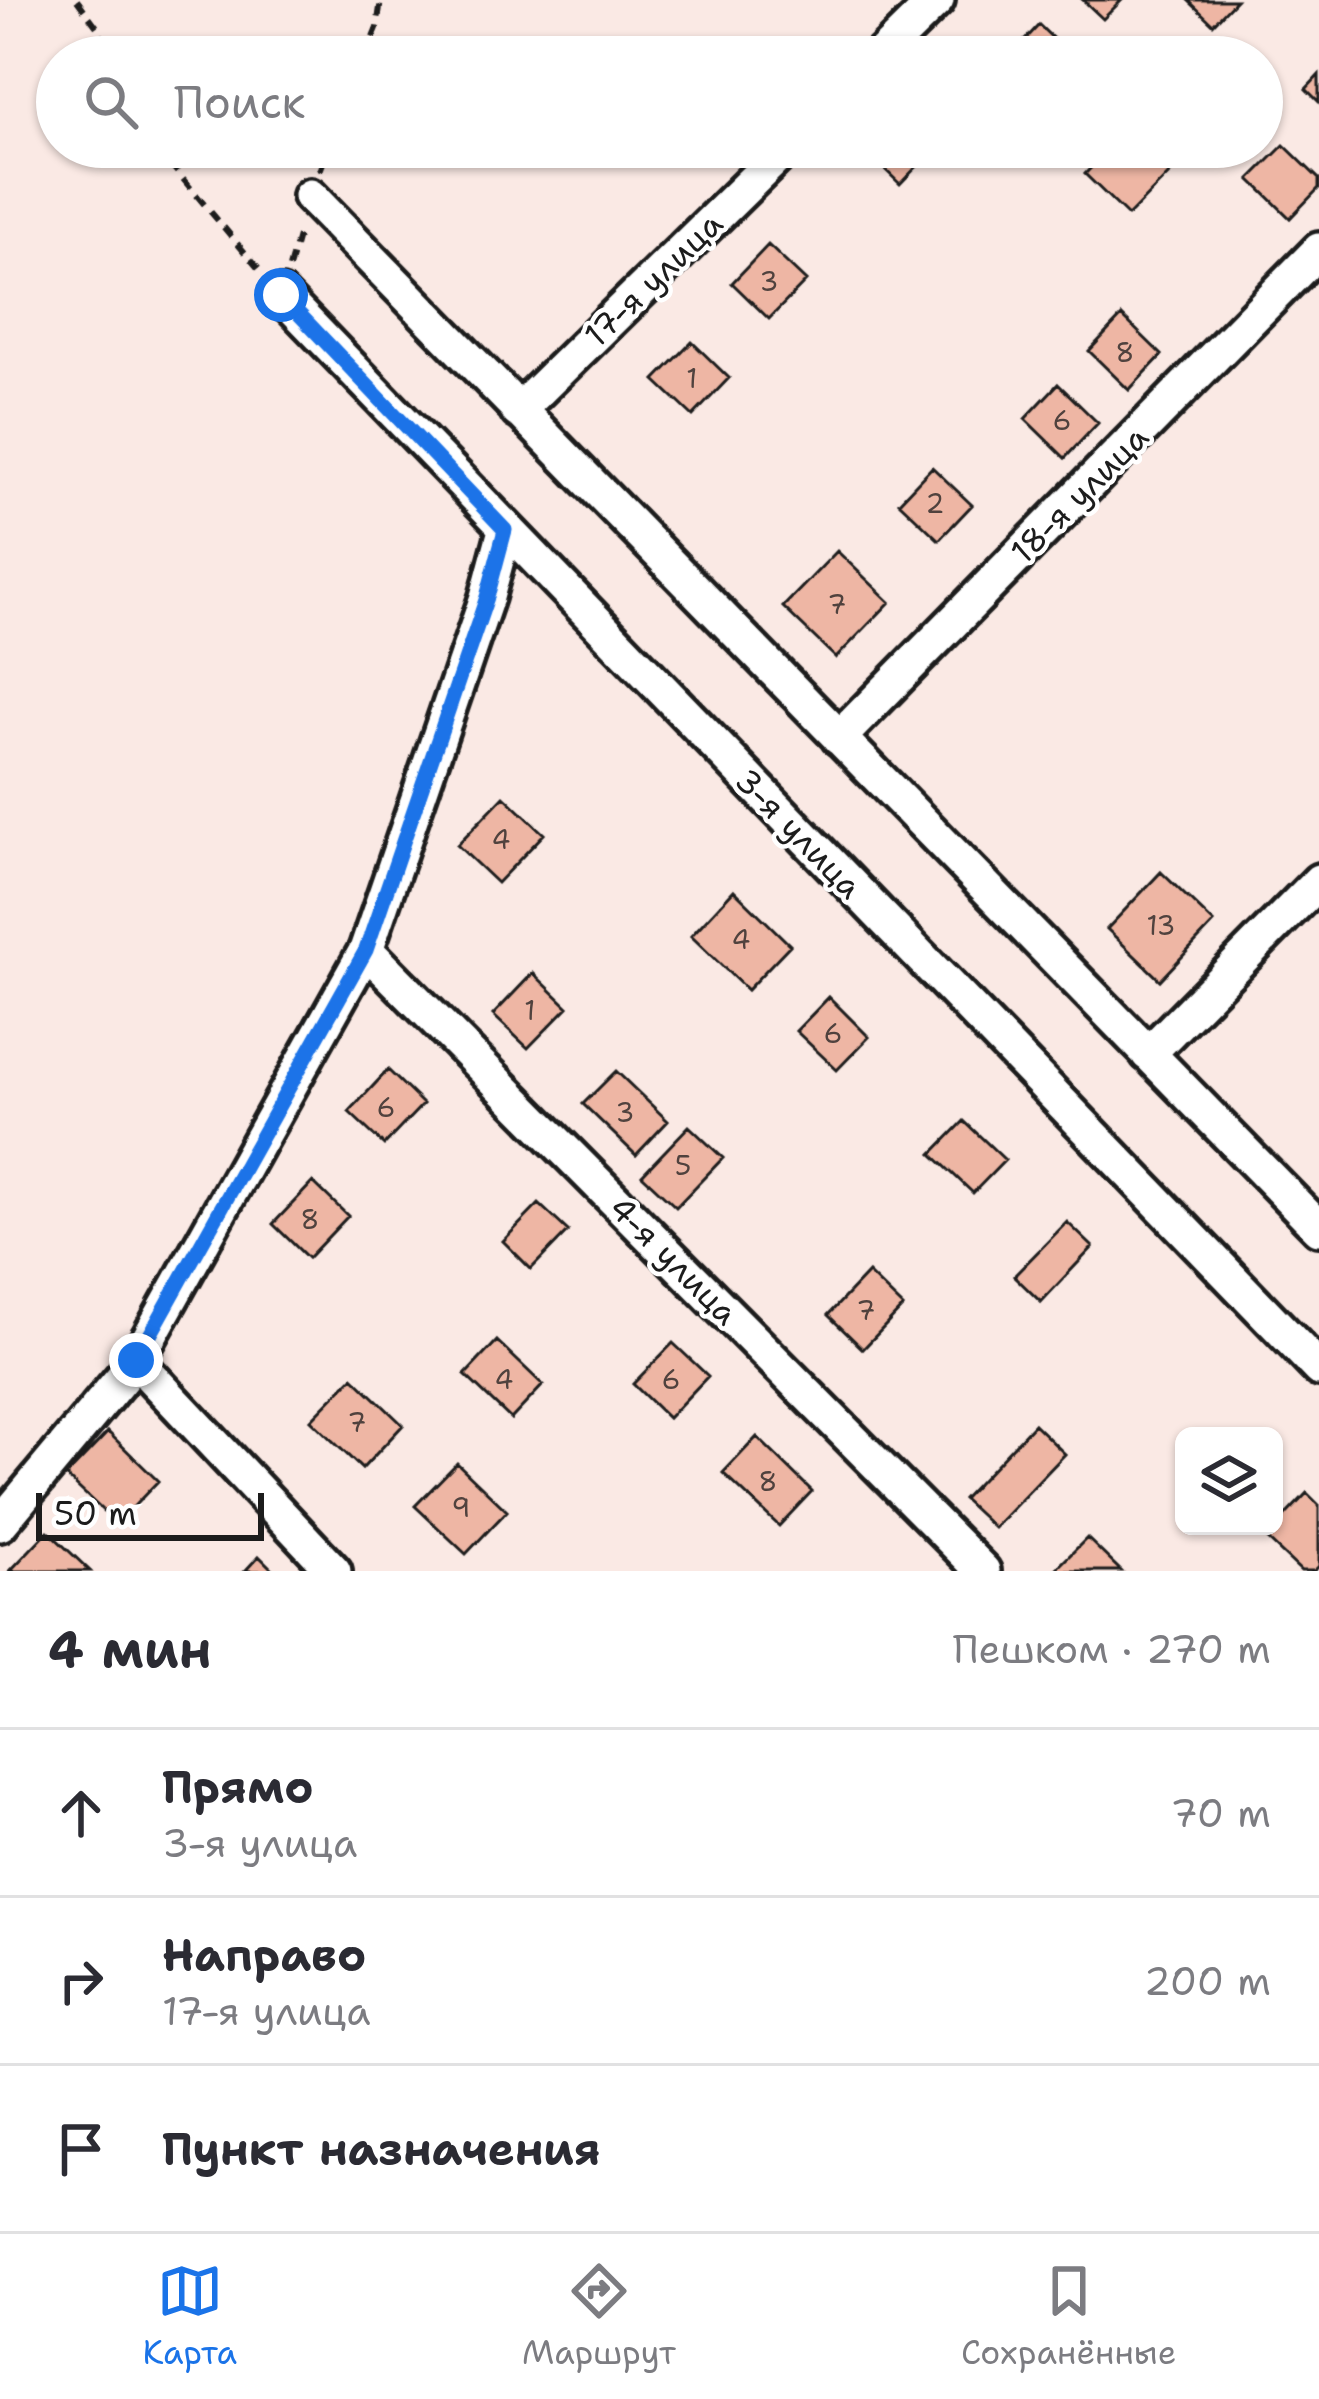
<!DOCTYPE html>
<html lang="ru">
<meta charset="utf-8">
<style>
:root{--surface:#fff;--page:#f7f7f7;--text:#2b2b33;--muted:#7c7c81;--line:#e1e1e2;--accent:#1a73e8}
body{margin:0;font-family:"Shantell Sans",sans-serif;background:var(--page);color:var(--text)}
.controls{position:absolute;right:36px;bottom:36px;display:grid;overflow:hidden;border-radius:18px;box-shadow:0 3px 9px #0004}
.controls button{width:108px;height:108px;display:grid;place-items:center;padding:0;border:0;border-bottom:3px solid var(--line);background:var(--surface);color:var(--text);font:60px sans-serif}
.scale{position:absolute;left:36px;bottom:30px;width:228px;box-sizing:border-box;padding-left:12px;border:6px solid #1c1c1c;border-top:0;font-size:33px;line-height:42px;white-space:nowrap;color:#1c1c1c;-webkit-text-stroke:9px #fff;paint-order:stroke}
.stop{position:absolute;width:36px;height:36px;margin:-27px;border:9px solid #1a73e8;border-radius:50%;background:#fff}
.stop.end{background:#1a73e8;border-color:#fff;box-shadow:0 3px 12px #0008}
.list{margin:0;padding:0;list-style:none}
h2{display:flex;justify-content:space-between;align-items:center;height:156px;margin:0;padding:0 48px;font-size:51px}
h2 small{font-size:39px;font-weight:400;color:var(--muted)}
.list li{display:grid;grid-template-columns:78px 1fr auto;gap:36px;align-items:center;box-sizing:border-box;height:168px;padding:0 48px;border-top:3px solid var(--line)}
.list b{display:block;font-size:45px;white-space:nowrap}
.list p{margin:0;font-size:39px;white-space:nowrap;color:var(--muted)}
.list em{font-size:39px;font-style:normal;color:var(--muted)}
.icon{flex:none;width:66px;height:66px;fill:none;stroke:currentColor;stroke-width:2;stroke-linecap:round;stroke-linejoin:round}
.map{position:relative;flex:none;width:1319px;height:1571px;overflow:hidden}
.search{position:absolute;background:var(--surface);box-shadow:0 3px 9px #0004;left:36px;right:36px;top:36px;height:132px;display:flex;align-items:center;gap:30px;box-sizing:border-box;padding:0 42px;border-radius:66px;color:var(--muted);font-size:45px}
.sheet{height:660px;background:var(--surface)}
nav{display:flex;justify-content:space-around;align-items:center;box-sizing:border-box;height:168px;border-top:3px solid var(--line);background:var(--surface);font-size:33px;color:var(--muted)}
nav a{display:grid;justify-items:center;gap:6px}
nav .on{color:var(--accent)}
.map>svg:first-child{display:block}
.building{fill:#eeb6a4;stroke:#1c1c1c;stroke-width:3}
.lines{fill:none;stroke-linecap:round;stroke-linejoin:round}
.minor-casing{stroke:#1c1c1c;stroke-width:42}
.path{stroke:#1c1c1c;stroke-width:6;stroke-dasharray:12 9;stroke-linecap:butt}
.minor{stroke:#fff;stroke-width:33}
.route{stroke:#1a73e8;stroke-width:15}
.labels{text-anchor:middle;stroke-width:9;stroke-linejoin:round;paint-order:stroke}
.number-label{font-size:27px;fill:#50423e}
.street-label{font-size:33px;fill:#1c1c1c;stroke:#fff}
</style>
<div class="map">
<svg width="1319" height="1571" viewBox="0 0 1319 1571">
<rect width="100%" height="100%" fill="#fae9e4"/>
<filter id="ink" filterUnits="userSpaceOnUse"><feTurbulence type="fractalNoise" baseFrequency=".00833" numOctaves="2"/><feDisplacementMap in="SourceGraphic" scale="24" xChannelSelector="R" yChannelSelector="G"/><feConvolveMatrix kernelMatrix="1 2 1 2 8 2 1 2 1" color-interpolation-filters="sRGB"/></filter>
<g filter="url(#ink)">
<path class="building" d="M1083 0H1122L1103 19Z
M1188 0H1236L1213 24Z
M1039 25 1072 57H1009Z
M1319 75V102L1306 89Z
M1284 145 1319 179V188L1290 218 1250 179Z
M862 147H928L932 151 900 184Z
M1111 147H1155L1176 167 1128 216 1085 174Z
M768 245 806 281 769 319 732 283Z
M1122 316 1162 355 1129 390 1089 351Z
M692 342 729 378 693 416 655 380Z
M1058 384 1098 423 1065 458 1025 419Z
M932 467 972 505 939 540 899 502Z
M837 551 890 602 836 658 783 607Z
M504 796 544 834 497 883 457 845Z
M1161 872 1214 923 1160 980 1107 929Z
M734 890 790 945 747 990 691 936Z
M533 973 568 1007 528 1048 493 1015Z
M829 997 869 1037 837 1070 796 1031Z
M388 1070 423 1104 384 1145 349 1112Z
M616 1071 668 1121 636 1155 583 1104Z
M964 1121 1005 1160 973 1193 932 1154Z
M689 1126 723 1158 676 1207 642 1175Z
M313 1182 348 1216 308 1258 273 1224Z
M539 1204 568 1231 531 1269 503 1241Z
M1067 1222 1093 1247 1041 1302 1014 1276Z
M868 1273 903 1307 863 1349 828 1315Z
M497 1341 543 1385 511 1419 465 1375Z
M673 1343 708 1376 668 1418 633 1384Z
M353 1377 403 1425 362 1469 311 1420Z
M1034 1424 1065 1454 994 1528 963 1499Z
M108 1432 158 1481 117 1524 66 1476Z
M757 1437 812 1491 779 1526 723 1473Z
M457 1463 507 1511 466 1554 415 1506Z
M1307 1493 1319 1505V1566L1314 1571H1301L1265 1537Z
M48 1531 90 1571H10Z
M1087 1538 1121 1571H1054Z
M259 1556 274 1571H245Z"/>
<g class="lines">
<g class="minor-casing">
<path id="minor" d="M879 57 937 0
M310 196 1319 1228
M281 295 1319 1369
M518 411 787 147
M839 738 1319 250
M366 950 983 1571
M1148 1054 1319 881
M136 1361 334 1571
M0 1524 136 1361 366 950 487 597 505 530"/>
</g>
<path class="path" d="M77 0 97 27 112 57
M365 57 377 28 381 0
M156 147 263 274
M320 171 329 147
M289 268 300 229"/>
<use href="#minor" class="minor"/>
</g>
</g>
<g class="lines" filter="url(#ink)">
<path class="route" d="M136 1360 366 950 487 597 505 530 281 295"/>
</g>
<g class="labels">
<g class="number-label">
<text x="769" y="291">3</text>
<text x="1125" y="362">8</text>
<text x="692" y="388">1</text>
<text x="1062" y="430">6</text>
<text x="935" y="513">2</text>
<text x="837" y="614">7</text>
<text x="501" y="849">4</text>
<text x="1161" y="935">13</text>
<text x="741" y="949">4</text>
<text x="530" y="1020">1</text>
<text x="833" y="1043">6</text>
<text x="386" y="1117">6</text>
<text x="625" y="1122">3</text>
<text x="683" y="1175">5</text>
<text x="310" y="1229">8</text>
<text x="866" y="1320">7</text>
<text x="504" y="1389">4</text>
<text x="671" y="1389">6</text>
<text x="357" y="1432">7</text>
<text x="768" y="1491">8</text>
<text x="461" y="1517">9</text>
</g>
<g class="street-label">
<text transform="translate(653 279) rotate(-44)" y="12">17-я улица</text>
<text transform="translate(1079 494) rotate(-45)" y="12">18-я улица</text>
<text transform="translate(799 833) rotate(46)" y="12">3-я улица</text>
<text transform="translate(674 1260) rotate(45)" y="12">4-я улица</text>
</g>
</g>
</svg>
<div class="controls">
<button><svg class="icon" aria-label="layers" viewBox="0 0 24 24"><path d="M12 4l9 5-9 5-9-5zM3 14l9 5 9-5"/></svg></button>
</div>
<div class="scale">50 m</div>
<div class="stop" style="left:281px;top:295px"></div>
<div class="stop end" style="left:136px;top:1360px"></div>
<div class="search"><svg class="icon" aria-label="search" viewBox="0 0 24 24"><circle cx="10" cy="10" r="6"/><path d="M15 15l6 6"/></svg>Поиск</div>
</div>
<section class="sheet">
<h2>4 мин<small>Пешком · 270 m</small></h2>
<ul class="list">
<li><svg class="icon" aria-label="ahead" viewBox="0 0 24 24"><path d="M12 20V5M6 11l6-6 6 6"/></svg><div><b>Прямо</b><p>3-я улица</p></div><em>70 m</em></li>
<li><svg class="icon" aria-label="right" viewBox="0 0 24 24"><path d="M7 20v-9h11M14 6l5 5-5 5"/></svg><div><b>Направо</b><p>17-я улица</p></div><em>200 m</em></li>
<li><svg class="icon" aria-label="arrive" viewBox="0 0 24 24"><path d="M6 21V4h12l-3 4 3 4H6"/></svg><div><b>Пункт назначения</b></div></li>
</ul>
</section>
<nav>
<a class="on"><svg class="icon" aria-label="map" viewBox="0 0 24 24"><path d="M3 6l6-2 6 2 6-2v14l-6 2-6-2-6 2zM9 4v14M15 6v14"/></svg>Карта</a>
<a><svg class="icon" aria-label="directions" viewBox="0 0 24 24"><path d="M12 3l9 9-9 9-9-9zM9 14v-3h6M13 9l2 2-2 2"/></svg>Маршрут</a>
<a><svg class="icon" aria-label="saved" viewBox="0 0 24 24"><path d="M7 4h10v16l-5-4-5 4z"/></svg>Сохранённые</a>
</nav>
